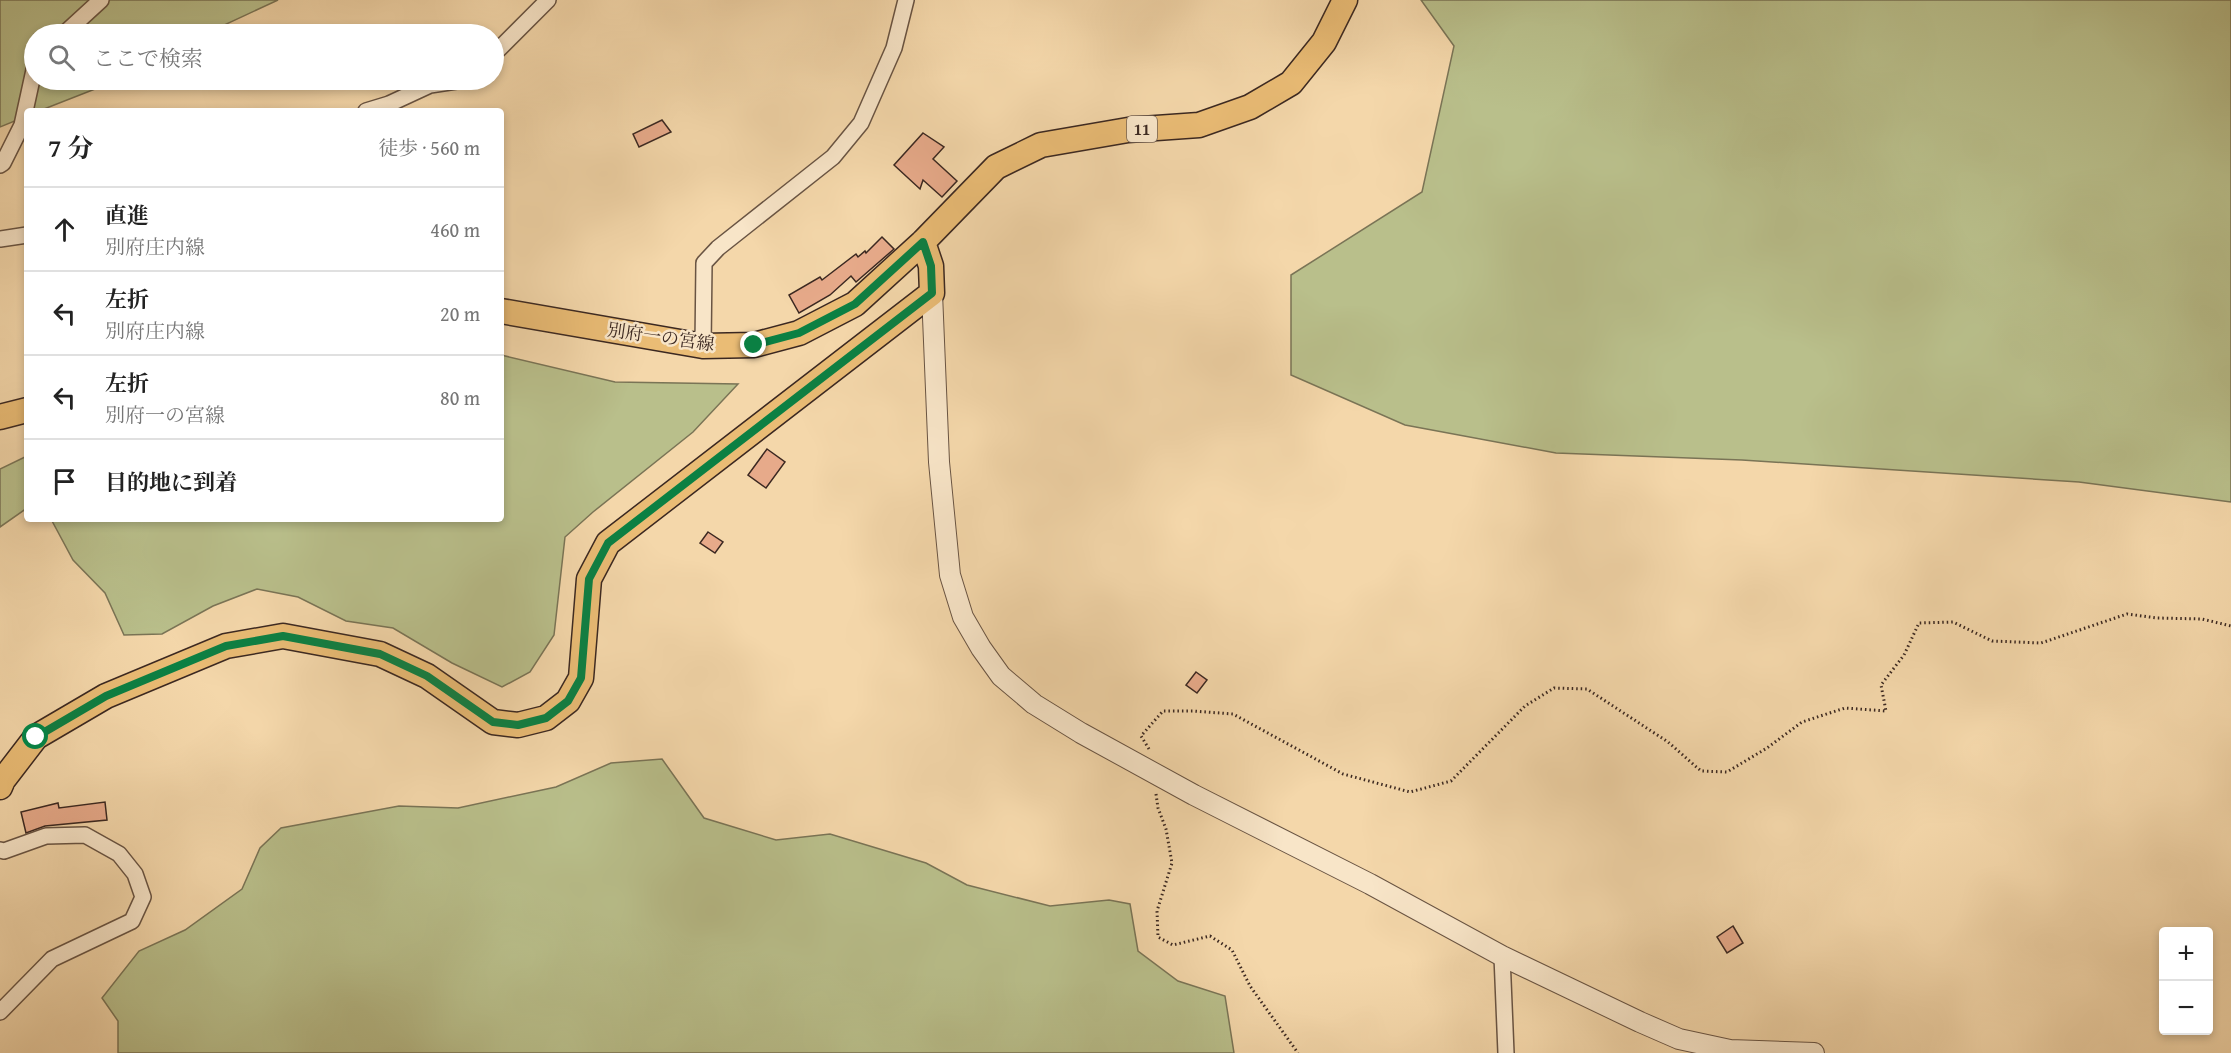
<!DOCTYPE html>
<html lang="ja">
<meta charset="utf-8">
<style>
:root{--surface:#fff;--page:#f2f2f2;--text:#222;--muted:#767676;--line:#e0e0e0}
body{margin:0;font-family:"Gentium Book Plus","Noto Serif JP",serif;background:var(--page);color:var(--text)}
.controls{position:absolute;right:18px;bottom:18px;display:grid;overflow:hidden;border-radius:6px;box-shadow:0 3px 9px #0003}
.controls button{width:54px;height:54px;display:grid;place-items:center;padding:0;border:0;border-bottom:2px solid var(--line);background:var(--surface);color:var(--text);font:30px sans-serif}
.stop{position:absolute;width:18px;height:18px;margin:-14px;border:4px solid #0b8043;border-radius:50%;background:#fff}
.stop.end{background:#0b8043;border-color:#fff;box-shadow:0 2px 6px #0008}
.list{margin:0;padding:0;list-style:none}
h2{display:flex;justify-content:space-between;align-items:center;height:78px;margin:0;padding:0 24px;font-size:26px}
h2 small{font-size:20px;font-weight:400;color:var(--muted)}
.list li{display:grid;grid-template-columns:39px 1fr auto;gap:18px;align-items:center;box-sizing:border-box;height:84px;padding:0 24px;border-top:2px solid var(--line)}
.list b{display:block;font-size:22px;white-space:nowrap}
.list p{margin:0;font-size:20px;white-space:nowrap;color:var(--muted)}
.list em{font-size:20px;font-style:normal;color:var(--muted)}
.icon{flex:none;width:33px;height:33px;fill:none;stroke:currentColor;stroke-width:2;stroke-linecap:round;stroke-linejoin:round}
.map{position:relative;flex:none;width:2231px;height:1053px;overflow:hidden}
.search{position:absolute;background:var(--surface);box-shadow:0 3px 9px #0003;left:24px;top:24px;width:480px;height:66px;display:flex;align-items:center;gap:15px;box-sizing:border-box;padding:0 21px;border-radius:33px;color:var(--muted);font-size:22px}
.panel{position:absolute;background:var(--surface);box-shadow:0 3px 9px #0003;left:24px;top:108px;width:480px;height:414px;border-radius:6px}
.map>svg:first-child{display:block}
.green{fill:#b9bf8b;stroke:#7a7456;stroke-width:1.5}
.building{fill:#e7aa8a;stroke:#3b2821;stroke-width:1.5}
.lines{fill:none;stroke-linecap:round;stroke-linejoin:round}
.minor-casing{stroke:#695443;stroke-width:18}
.tertiary-casing{stroke:#695443;stroke-width:22}
.primary-casing{stroke:#3b2821;stroke-width:27}
.path{stroke:#3b2821;stroke-width:3;stroke-dasharray:1.5 3;stroke-linecap:butt}
.minor{stroke:#f8e5c8;stroke-width:15}
.tertiary{stroke:#f8e5c8;stroke-width:20}
.primary{stroke:#eabc75;stroke-width:24}
.route{stroke:#0b8043;stroke-width:8}
.labels{text-anchor:middle;stroke-width:5;stroke-linejoin:round;paint-order:stroke}
.shield{fill:#f8e5c8;stroke:#746153;stroke-width:1.5}
.shield-label{font-size:16px;font-weight:bold;fill:#3b2821}
.street-label{font-size:18px;fill:#3b2821;stroke:#f8e5c8}
</style>
<div class="map">
<svg width="2231" height="1053" viewBox="0 0 2231 1053">
<rect width="100%" height="100%" fill="#f4d7aa"/>
<filter id="stains"><feTurbulence type="fractalNoise" baseFrequency=".00333" numOctaves="4"/><feColorMatrix values="0 0 0 0 .2 0 0 0 0 .09 0 0 0 0 .02 0 0 0 .5 -.17"/></filter>
<radialGradient id="worn" r=".72"><stop offset=".6" stop-color="#630" stop-opacity="0"/><stop offset="1" stop-color="#630" stop-opacity=".3"/></radialGradient>
<path class="green" d="M0 0H278L205 34H34V80H118L39 111H27V116L0 127Z
M1421 0H2231V502L2079 482 1742 460 1556 453 1405 425 1291 375V275L1422 192 1454 46Z
M501 355 615 382 738 384 693 432 593 512 565 537 554 635 530 672 502 687 452 663 393 628 346 621 298 597 257 589 213 606 162 634 124 635 105 593 73 560 51 519H501Z
M27 456V508L0 527V469Z
M662 759 704 818 776 840 830 834 926 863 967 885 1050 906 1109 900 1130 904 1138 951 1178 981 1225 996 1234 1053H118V1021L102 998 139 951 185 930 242 889 260 848 281 828 399 806 458 808 556 787 611 763Z"/>
<path class="building" d="M662 120 671 132 639 147 633 134Z
M923 133 944 147 933 159 957 181 942 197 923 180 920 189 894 165Z
M882 237 894 249 856 282 851 276 830 295 799 313 789 295 820 277 822 280 856 254 858 257 865 251 866 253Z
M767 449 785 462 766 488 748 475Z
M708 532 723 542 715 553 700 543Z
M1196 672 1207 680 1197 693 1186 685Z
M105 802 107 820 45 826 26 833 21 812 58 803 59 808Z
M1733 926 1743 943 1727 953 1717 937Z"/>
<g class="lines">
<g class="minor-casing">
<path id="minor" d="M64 34 101 0
M494 54 548 0
M366 111 389 104 430 85 463 80
M0 165 3 163 22 125 34 70
M0 239 27 235
M703 346 704 263 718 248 833 157 861 123 894 48 906 0
M0 850 4 851 46 836 85 835 119 854 135 874 143 897 132 921 52 959 0 1012
M1502 956 1506 1053"/>
</g>
<g class="tertiary-casing">
<path id="tertiary" d="M932 293 939 462 950 575 963 617 981 648 1001 676 1034 704 1081 733 1194 795 1370 884 1502 956 1640 1022 1679 1039 1730 1050 1814 1053"/>
</g>
<g class="primary-casing">
<path id="primary" d="M501 311 703 346 754 345 799 333 855 304 923 242 996 167 1041 145 1128 130 1199 125 1250 107 1291 83 1324 42 1345 0
M0 417 27 410
M0 787 3 780 36 737 106 696 226 646 283 636 380 654 427 676 493 722 518 725 546 718 568 701 581 678 589 579 608 543 932 293 931 266 923 242"/>
</g>
<path class="path" d="M1149 749 1141 736 1163 711H1193L1233 714 1343 774 1410 792 1451 781 1525 706 1554 688 1587 689 1668 742 1701 771 1727 772 1767 748 1802 722 1845 708 1886 711 1881 685 1904 655 1919 623 1953 622 1992 641 2041 643 2127 614 2157 618 2202 619 2231 626
M1156 794 1158 808 1166 829 1172 863 1157 911 1158 937 1173 945 1210 936 1232 950 1250 986 1298 1053"/>
<use href="#minor" class="minor"/>
<use href="#tertiary" class="tertiary"/>
<use href="#primary" class="primary"/>
</g>
<g class="lines">
<path class="route" d="M36 737 106 696 226 646 283 636 380 654 427 676 493 722 518 725 546 718 568 701 581 678 589 579 608 543 932 293 931 266 923 242 855 304 799 333 754 345"/>
</g>
<g class="labels">
<rect class="shield" x="1127" y="116" width="30" height="26" rx="4.5"/>
<g class="shield-label">
<text x="1142" y="135">11</text>
</g>
<g class="street-label">
<text transform="translate(661 337) rotate(8)" y="6">別府一の宮線</text>
</g>
</g>
<rect width="100%" height="100%" filter="url(#stains)"/>
<rect width="100%" height="100%" fill="url(#worn)"/>
</svg>
<div class="controls">
<button>+</button>
<button>−</button>
</div>
<div class="stop" style="left:36px;top:737px"></div>
<div class="stop end" style="left:754px;top:345px"></div>
<div class="search"><svg class="icon" aria-label="search" viewBox="0 0 24 24"><circle cx="10" cy="10" r="6"/><path d="M15 15l6 6"/></svg>ここで検索</div>
<section class="panel">
<h2>7 分<small>徒歩 · 560 m</small></h2>
<ul class="list">
<li><svg class="icon" aria-label="ahead" viewBox="0 0 24 24"><path d="M12 20V5M6 11l6-6 6 6"/></svg><div><b>直進</b><p>別府庄内線</p></div><em>460 m</em></li>
<li><svg class="icon" aria-label="left" viewBox="0 0 24 24"><path d="M17 20v-9H6M10 6l-5 5 5 5"/></svg><div><b>左折</b><p>別府庄内線</p></div><em>20 m</em></li>
<li><svg class="icon" aria-label="left" viewBox="0 0 24 24"><path d="M17 20v-9H6M10 6l-5 5 5 5"/></svg><div><b>左折</b><p>別府一の宮線</p></div><em>80 m</em></li>
<li><svg class="icon" aria-label="arrive" viewBox="0 0 24 24"><path d="M6 21V4h12l-3 4 3 4H6"/></svg><div><b>目的地に到着</b></div></li>
</ul>
</section>
</div>
